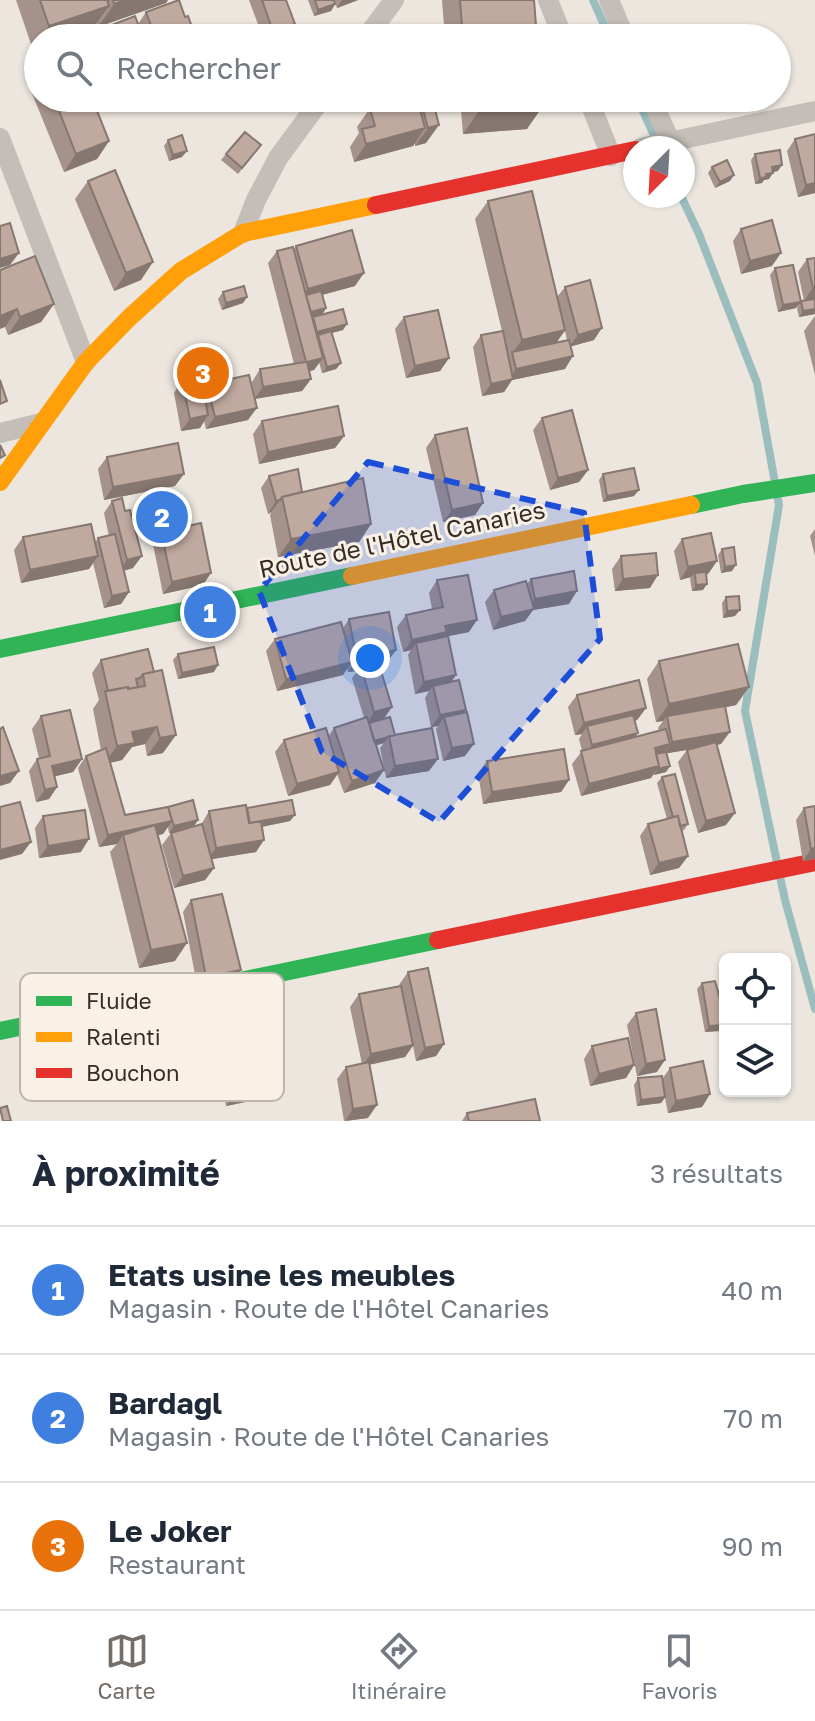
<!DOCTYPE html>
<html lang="fr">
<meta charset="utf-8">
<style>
:root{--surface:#fff;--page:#f6f6f7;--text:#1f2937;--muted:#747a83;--line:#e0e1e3;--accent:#756d67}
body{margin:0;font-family:"Golos Text",sans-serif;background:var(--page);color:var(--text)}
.controls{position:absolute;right:24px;bottom:24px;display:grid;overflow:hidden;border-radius:12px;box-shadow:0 2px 6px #0004}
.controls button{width:72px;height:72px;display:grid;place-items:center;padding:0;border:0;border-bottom:2px solid var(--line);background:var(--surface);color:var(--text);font:40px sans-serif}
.compass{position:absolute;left:623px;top:136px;width:72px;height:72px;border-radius:50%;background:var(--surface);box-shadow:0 2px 6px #0004;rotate:204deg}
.you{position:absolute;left:370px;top:658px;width:28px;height:28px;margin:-20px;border:6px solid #fff;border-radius:50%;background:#1a73e8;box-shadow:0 0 0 12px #1a73e833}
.badge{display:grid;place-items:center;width:52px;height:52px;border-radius:50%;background:var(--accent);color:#fff;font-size:26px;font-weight:700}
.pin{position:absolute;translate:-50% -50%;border:4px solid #fff;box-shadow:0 2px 8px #0006}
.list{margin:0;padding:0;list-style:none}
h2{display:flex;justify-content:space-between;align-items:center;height:104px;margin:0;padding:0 32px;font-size:34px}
h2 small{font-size:26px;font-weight:400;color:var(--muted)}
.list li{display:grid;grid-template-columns:52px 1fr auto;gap:24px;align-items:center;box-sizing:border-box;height:128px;padding:0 32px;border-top:2px solid var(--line)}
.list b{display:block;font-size:30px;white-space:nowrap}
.list p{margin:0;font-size:26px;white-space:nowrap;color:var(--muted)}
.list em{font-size:26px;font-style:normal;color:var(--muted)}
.icon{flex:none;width:44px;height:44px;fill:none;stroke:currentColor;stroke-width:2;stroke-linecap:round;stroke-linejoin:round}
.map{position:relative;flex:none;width:815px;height:1121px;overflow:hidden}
.search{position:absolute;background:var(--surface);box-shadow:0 2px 6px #0004;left:24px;right:24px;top:24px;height:88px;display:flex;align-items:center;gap:20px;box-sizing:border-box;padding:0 28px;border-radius:44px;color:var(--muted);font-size:30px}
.sheet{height:488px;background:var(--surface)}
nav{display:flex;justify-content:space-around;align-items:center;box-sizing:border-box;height:112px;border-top:2px solid var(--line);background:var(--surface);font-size:22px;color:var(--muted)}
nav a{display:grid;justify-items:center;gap:4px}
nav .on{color:var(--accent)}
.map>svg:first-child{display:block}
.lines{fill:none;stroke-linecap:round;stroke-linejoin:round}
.stream{stroke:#9bbdbd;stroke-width:8}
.street{stroke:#c5beb8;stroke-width:20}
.fast{stroke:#30b455;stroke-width:18}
.slow{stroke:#ff9f0a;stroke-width:18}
.jam{stroke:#e5322d;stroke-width:18}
.wall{fill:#a5928a;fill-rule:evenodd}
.shaded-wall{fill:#867770}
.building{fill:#c0aaa0;stroke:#867770;stroke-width:2}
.marked{fill:#1d4ed8;fill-opacity:0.2;stroke:#1d4ed8;stroke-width:6;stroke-dasharray:16 10;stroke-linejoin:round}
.labels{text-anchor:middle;stroke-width:6;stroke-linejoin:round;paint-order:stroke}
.street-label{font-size:24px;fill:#352c27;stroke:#f9f1e6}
.key{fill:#f9f1e6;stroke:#beb6ad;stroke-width:2}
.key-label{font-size:22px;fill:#352c27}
</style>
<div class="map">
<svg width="815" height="1121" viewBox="0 0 815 1121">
<rect width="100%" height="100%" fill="#ece6df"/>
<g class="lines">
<path class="stream" d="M593 0 610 38
M637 98 658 144
M681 196 699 234 757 383 779 505 745 711 785 900 815 1009"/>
<path class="street" d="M548 0 563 38
M609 0 625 38
M366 38 394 0
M588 98 611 156
M651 98 670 141
M0 138 86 362
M641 148 815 111
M243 233 256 200 278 158 322 98
M0 433 41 423"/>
<path class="fast" d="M691 505 743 494 815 483
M0 649 352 576
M0 1031 438 940"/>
<path class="slow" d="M0 482 86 362 130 317 181 271 243 233 376 205
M352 576 691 505"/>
<path class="jam" d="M376 205 635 150
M438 940 815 862"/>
</g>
<path class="wall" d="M16 0H168L166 3 98 27 97 23 93 28 65 38H38V60L30 63 27 53 32 47Z
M249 0H286L295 24 286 36 281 38H263Z
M308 0H334L335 4 331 11 314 16Z
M334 0H358L337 8Z
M442 0H534L537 38H445Z
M146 12 185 17 196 38H143L138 27 134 33 122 38H82L83 36 138 24Z
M38 74V98H105L95 104 109 141 97 159 64 172 29 86Z
M375 98H432L426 143 415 146V143L413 146 354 162 350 147 359 133 357 127 368 111 367 108Z
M460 98H542L527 129 463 134Z
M795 139 815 193 798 197 787 151Z
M168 140 182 157 169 161 164 146Z
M261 145 238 174 221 160 226 154Z
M755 154 778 171 773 172 769 179 764 180 762 183 755 184 751 160Z
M712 167 730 181 715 188 708 173Z
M88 181 141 280 114 291 75 199Z
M488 201 557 297 565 287 594 340 571 346 565 369 512 380 504 392 482 396 473 347 481 335 502 331 475 219ZM565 331 567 340 556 342Z
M741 229 772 266 741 274 733 241Z
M296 246 355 286 322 295 326 308 322 315 312 317V319L343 330 332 333 341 363 336 369 322 373 319 362 314 370 309 371 311 379 302 391 255 399 248 420 206 429 204 421 200 428 181 431 174 393 182 380 203 390 207 384 253 392 252 382 260 369 294 364 268 263 277 251 294 249Z
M815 258V314L799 317 797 308 801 301H804L798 272 807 259Z
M775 268 796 308 778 312 770 275Z
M0 270 54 304 41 322 8 335 5 327Z
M223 292 247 297 243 303 222 310 218 299Z
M815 316V375L804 331Z
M404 317 449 358 440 371 406 378 395 329Z
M542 418 588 470 579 482 550 490 533 430Z
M262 421 344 436 335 448 259 464 253 434Z
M435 435 483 503 475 515 443 522 426 448Z
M107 457 175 486 104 500 98 469Z
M603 474 634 496 603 502 599 480Z
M269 476 302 492 371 524 359 542 278 557 270 515 271 512 268 514 261 488Z
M112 501 133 568 124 571 129 592 121 604 104 608 93 563 89 569 21 583 14 550 23 537 95 543 98 538 109 536 104 513Z
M815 529V556L810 536Z
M161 532 203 585 163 594 153 544Z
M682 539 717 561 708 574H706L703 590 692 591 690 579 691 577 680 580 674 551Z
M722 549 732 571 721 573 718 555Z
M621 556 650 588 615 591 612 569Z
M531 579 569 604 533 610 525 621 493 630 485 602 494 590 527 584Z
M437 580 469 632 443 637 451 682 464 713 465 756 443 761 436 729 438 726 431 727 425 698 429 691 415 694 408 655 411 650 403 652 397 627 406 615 432 609 429 593Z
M726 597 735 616 723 618 722 603Z
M349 619 396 650 387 662 379 664 384 719 395 735 429 771 386 778 380 748 384 743 376 745 375 783 344 793 337 774 330 785 288 796 275 752 284 740 328 737 334 728 364 718 352 678 361 666 369 664 367 655H365V658L357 671 348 672 347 668 343 675 277 691 266 651 275 639 343 628Z
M148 649 163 753 147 756 145 744 132 747 122 760 110 763 125 815 198 820 194 826 169 833 168 827 163 834 158 835 175 961 139 968 110 852 117 844 99 847 78 768 86 756 101 750 93 709 99 700 92 673 101 660Z
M178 654 214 672 178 679 173 660Z
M659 661 749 687 736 705 726 707 721 744 716 745 726 825 698 833 678 762 687 750 667 753 670 766 666 772 654 775 653 774 651 778 581 796 572 764 582 751 579 739 582 734 575 735 568 707 577 695 646 708 637 720 635 721 638 733 635 737 659 731 658 728 663 721 656 722 647 679Z
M41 716 82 759 73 772 55 776 57 787 49 799 36 802 29 771 37 759 39 758 32 729Z
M487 761 569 780 561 792 483 804 478 773Z
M662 777 688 824 684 830 682 831 688 856 679 868 650 875 640 836 648 824 667 819 657 783Z
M804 808 815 859 803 861 796 820Z
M247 809 290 821 262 827 256 852 211 859 214 868 205 880 174 888 162 845 171 833 201 825 209 811Z
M43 816 81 852 39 858 35 828Z
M191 900 232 982 198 990 183 912Z
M408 972 444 1044 436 1056 416 1061 413 1046 405 1057 369 1065 368 1118 344 1121 337 1079 346 1067 362 1064 350 1007 359 994 400 986 399 985Z
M702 983 719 1031 705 1032 697 989Z
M636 1013 657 1072 637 1076 627 1025Z
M592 1046 634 1065 626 1078 590 1086 584 1059Z
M227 1048 269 1087 260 1099 226 1106 218 1061Z
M670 1068 710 1094 702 1107 668 1113 665 1098 661 1103 637 1106 634 1085 638 1078H663Z
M467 1113 540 1121H462Z"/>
<path class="shaded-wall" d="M106 0H110L105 7 109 6 93 28 65 38H41L49 26Z
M126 0H168L166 3 98 27 114 4Z
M342 0H358L337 8Z
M335 4 331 11 314 16 318 10Z
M295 24 286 36 281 38H269L273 31Z
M139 27 134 33 122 38H111Z
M38 55V60L30 63 34 56Z
M95 98H105L88 108Z
M543 106 527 129 463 134 479 111Z
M439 125 426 143 415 146 428 128Z
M425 128 413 146 354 162 366 144Z
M109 141 97 159 64 172 76 154Z
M187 151 182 157 169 161 173 155Z
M782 165 778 171 768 173 772 167Z
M773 173 769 179 764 180 762 183 755 184 760 178 766 174Z
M734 175 730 181 715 188 720 182Z
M815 183V193L798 197 806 185Z
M19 253 10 265 0 268V259Z
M781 253 772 266 741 274 750 261Z
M153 262 141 280 114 291 126 273Z
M364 273 355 286 299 301 308 289Z
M813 288H815V299L804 301Z
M247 297 243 303 222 310 226 303Z
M801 302 796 308 778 312 783 305Z
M54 304 41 322 8 335 20 317Z
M326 308 322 315 306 318 311 312Z
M17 309 5 327 0 329V316Z
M815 309V314L799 317 803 311Z
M347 324 343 330 313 338 317 332Z
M602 328 594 340 569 347 578 335Z
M565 330 553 348 512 353 522 340Z
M573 356 565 369 512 380 504 392 482 396 491 384 508 380 516 369Z
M323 358 314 370 299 374 307 362Z
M449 358 440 371 406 378 415 366Z
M341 363 336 369 322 373 327 367Z
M311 379 302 391 254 399 263 387Z
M257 408 248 420 206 429 215 417Z
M208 415 200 428 181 431 190 419Z
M344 436 335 448 259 464 268 452Z
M588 470 579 482 550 490 558 478Z
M184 474 175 486 104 500 113 487Z
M639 490 634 496 603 502 607 496Z
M280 500 271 512 268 514 276 501Z
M483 503 475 515 443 522 452 510Z
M371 524 359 542 278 557 291 539Z
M98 556 89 569 21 583 30 570Z
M142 556 133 568 118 572 127 560Z
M717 561 708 574 695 576V573L691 577 680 580 688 567Z
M736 565 732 571 721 573 725 567Z
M211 573 203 585 163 594 172 582Z
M658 575 650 588 615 591 623 579Z
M707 584 703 590 692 591 696 585Z
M577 591 569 604 533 610 525 621 493 630 501 617 526 611 535 599Z
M129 592 121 604 104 608 112 596Z
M740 610 735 616 723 618 727 611Z
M477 620 469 632 444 637 438 645 416 643 411 650 403 652 412 640 445 626Z
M376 643 367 655 356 657 363 645Z
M396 650 387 662 369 666 378 654Z
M365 658 357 671 348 672 357 660Z
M352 662 343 675 277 691 286 679Z
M218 665 214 672 178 679 182 673Z
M456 675 448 687 433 686 429 691 415 694 424 682Z
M749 687 736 705 668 720 667 716 663 721 656 722 669 704Z
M392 707 383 720 366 725 374 712Z
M646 708 637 720 589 732 587 726 582 734 575 735 584 723Z
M466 710 457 722 444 717 438 726 431 727 440 715Z
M157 727 145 744 132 747 122 760 104 764 117 746 132 732Z
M730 732 721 744 663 754 672 742Z
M638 733 629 746 583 757 592 745Z
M176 735 163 753 147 756 160 738Z
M388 737 384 743 368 748 373 741Z
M474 744 465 756 443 761 452 748Z
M670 744 661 756 655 758V748Z
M82 759 73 772 44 779 52 766Z
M438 759 429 771 386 778 395 766Z
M659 766 651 778 581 796 589 784Z
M670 766 666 772 654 775 658 769Z
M384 770 375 783 344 793 352 781Z
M19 771 10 783 0 786V776Z
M339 772 330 785 288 796 297 784Z
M569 780 561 792 483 804 492 792Z
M57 787 49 799 36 802 45 790Z
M735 813 726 825 698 833 706 821Z
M295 815 290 821 246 830 250 824Z
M198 820 194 826 169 833 174 826Z
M172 821 163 834 125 842 123 835 117 844 99 847 108 835Z
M89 839 81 852 39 858 48 846Z
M264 840 256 852 207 860 216 848Z
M31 842 22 854 0 860V850Z
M815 848V859L803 861 811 849Z
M688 856 679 868 650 875 659 863Z
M214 868 205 880 174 888 183 876Z
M187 943 175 961 139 968 151 950Z
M241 970 232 982 198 990 206 977Z
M723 1025 719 1031 705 1032 709 1026Z
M444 1044 436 1056 416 1061 425 1048Z
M413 1045 405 1057 362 1066 371 1054Z
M665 1060 657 1072 637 1076 646 1064Z
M634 1065 626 1078 590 1086 599 1074Z
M269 1087 260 1099 226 1106 235 1093Z
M710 1094 702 1107 668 1113 676 1101Z
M665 1097 661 1103 637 1106 641 1100Z
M377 1105 368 1118 345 1121 353 1109Z"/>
<path class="building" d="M40 0H107L109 6 49 26Z
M113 0H126L114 4Z
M179 0 185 17 188 16 196 38H156L146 12Z
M262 0H286L295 24 273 31Z
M315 0H334L335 4 318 10Z
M460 0H534L537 38H463Z
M135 16 139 27 111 38H84L83 36Z
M38 45V55L34 56 32 47Z
M54 98H92L109 141 76 154Z
M382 98H432L439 125 428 128 421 102 418 103 425 128 366 144 362 129 375 126 370 109 384 105Z
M478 98H542L543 106 479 111Z
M245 132 261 145 242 168 226 154Z
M815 134V183L806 185 795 139Z
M182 135 187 151 173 155 168 140Z
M780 150 782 165 772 167 773 173 766 174 767 177 760 178 755 154Z
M727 160 734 175 720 182 712 167Z
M115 170 153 262 126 273 88 181Z
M532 191 565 330 522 340 488 201Z
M772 220 781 253 750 261 741 229Z
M10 223 19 253 0 259V226Z
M352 230 364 273 308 289 296 246Z
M293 247 323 358 307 362 311 379 263 387 260 369 306 362 277 251Z
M35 256 54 304 20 317 17 309 0 316V270Z
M815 258V288H813L807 259Z
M793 265 801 302 783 305 775 268Z
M590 280 602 328 578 335 565 287Z
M244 286 247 297 226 303 223 292Z
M321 291 326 308 311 312 306 295Z
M815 299V309L803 311 801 301Z
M343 309 347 324 317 332 313 317Z
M438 310 449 358 415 366 404 317Z
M331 331 341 363 327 367 318 335Z
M503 331 513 379 491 384 481 335Z
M569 340 573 356 516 369 512 352Z
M249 375 257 408 215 417 207 384Z
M201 377 208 415 190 419 182 380Z
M0 380 7 401 0 404Z
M338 406 344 436 268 452 262 421Z
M572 410 588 470 558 478 542 418Z
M467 428 483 503 452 510 435 435Z
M178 443 184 474 113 487 107 457Z
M0 445 5 455 0 458Z
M634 468 639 490 607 496 603 474Z
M298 469 302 492 282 497 280 500 276 501 269 476Z
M363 478 371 524 291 539 282 497Z
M122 498 125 511 130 510 142 556 127 560 112 501Z
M201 523 211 573 172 582 161 532Z
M91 524 98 556 30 570 23 537Z
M711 533 717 561 688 567 682 539Z
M115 534 129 592 112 596 98 538Z
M734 547 736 565 725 567 722 549Z
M656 553 658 575 623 579 621 556Z
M574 571 577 591 535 599 531 579Z
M706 572 707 584 696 585 695 573Z
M468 575 477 620 445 626 447 632 412 640 406 615 443 607 437 580Z
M526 581 534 609 501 617 494 590Z
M739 596 740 610 727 611 726 597Z
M389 612 396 650 378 654 376 643 363 645 365 658 357 660 349 619Z
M341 622 352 662 286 679 275 639Z
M448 636 456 675 424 682 416 643Z
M738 644 749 687 669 704 659 661Z
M214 647 218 665 182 673 178 654Z
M148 649 154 672 143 674 140 678 136 679 138 687 128 689V687L108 691 101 660Z
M378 661 392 707 374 712 361 666Z
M162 670 176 735 160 738 157 727 132 732 135 743 117 746 105 691 128 687V689L145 686 143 674Z
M459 680 466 710 440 715 433 686Z
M639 680 646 708 584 723 577 695Z
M725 706 730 732 672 742 667 716Z
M70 710 82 759 52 766 57 787 45 790 37 759 50 756 41 716Z
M467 712 474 744 452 748 444 717Z
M633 715 638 733 592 745 587 726Z
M367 717 384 770 352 781 334 728Z
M390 717 395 735 374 741 369 723Z
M3 727 19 771 0 776V729Z
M326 728 339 772 297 784 284 740Z
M432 728 438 759 395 766 389 736Z
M666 729 670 744 655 748 659 766 589 784 581 751Z
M716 742 735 813 706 821 687 750Z
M106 748 125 815 168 807 172 821 108 835 86 756Z
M564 749 569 780 492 792 487 761Z
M666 752 670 766 658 769 659 766 656 754Z
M675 774 688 824 680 826 678 816 673 817 662 777Z
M193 800 198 820 174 826 168 807Z
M292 800 295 815 250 823 247 808Z
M20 802 31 842 0 850V807Z
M246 805 249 823 261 821 264 840 216 848 209 811Z
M815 806V848L811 849 804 808Z
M85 810 89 839 48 846 43 816Z
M678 816 688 856 659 863 648 824Z
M202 824 214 868 183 876 171 833Z
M155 825 187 943 151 950 123 835Z
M222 894 241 970 206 977 191 900Z
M428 968 444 1044 425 1048 408 972Z
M715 981 721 1002 723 1025 709 1026 702 983Z
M401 986 413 1045 371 1054 359 994Z
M656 1009 665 1060 646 1064 636 1013Z
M628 1038 634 1065 599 1074 592 1046Z
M703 1061 710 1094 676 1101 670 1068Z
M369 1062 377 1105 353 1109 346 1067Z
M662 1076 665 1097 641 1100 638 1078Z
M535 1099 540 1121H469L467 1113Z
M7 1106 11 1121H3L0 1108Z"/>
<path class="marked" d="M368 462 584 513 600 639 439 822 322 752 259 591Z"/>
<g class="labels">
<g class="street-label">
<text transform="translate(402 540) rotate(-12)" y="8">Route de l'Hôtel Canaries</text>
</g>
</g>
<rect x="20" y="973" width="264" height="128" rx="12" class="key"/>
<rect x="36" y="996" width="36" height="10" fill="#30b455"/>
<rect x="36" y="1032" width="36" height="10" fill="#ff9f0a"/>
<rect x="36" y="1068" width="36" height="10" fill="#e5322d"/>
<g class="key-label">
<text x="86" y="1009">Fluide</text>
<text x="86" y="1045">Ralenti</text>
<text x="86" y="1081">Bouchon</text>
</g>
</svg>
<div class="controls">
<button><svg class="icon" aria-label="locate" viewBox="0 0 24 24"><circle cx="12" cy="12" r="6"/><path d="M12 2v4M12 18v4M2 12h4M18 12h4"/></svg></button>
<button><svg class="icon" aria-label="layers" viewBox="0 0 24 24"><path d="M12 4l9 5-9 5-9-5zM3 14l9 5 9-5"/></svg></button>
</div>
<svg class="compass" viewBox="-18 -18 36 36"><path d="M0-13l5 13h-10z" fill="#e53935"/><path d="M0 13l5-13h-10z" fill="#747a83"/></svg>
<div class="you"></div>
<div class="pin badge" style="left:210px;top:612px;background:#3f7fe0">1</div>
<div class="pin badge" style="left:162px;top:517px;background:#3f7fe0">2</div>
<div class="pin badge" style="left:203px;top:373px;background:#e8710a">3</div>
<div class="search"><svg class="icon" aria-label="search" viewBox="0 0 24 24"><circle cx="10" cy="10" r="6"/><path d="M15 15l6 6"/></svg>Rechercher</div>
</div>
<section class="sheet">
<h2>À proximité<small>3 résultats</small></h2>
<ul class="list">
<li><span class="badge" style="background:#3f7fe0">1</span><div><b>Etats usine les meubles</b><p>Magasin · Route de l'Hôtel Canaries</p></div><em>40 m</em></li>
<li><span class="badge" style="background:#3f7fe0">2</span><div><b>Bardagl</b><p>Magasin · Route de l'Hôtel Canaries</p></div><em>70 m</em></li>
<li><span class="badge" style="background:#e8710a">3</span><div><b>Le Joker</b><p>Restaurant</p></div><em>90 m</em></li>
</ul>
</section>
<nav>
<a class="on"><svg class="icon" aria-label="map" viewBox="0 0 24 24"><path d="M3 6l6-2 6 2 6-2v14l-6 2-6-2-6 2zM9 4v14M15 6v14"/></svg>Carte</a>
<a><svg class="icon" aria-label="directions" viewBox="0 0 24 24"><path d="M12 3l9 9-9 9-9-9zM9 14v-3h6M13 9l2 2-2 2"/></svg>Itinéraire</a>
<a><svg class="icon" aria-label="saved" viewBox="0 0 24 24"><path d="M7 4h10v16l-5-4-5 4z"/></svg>Favoris</a>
</nav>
